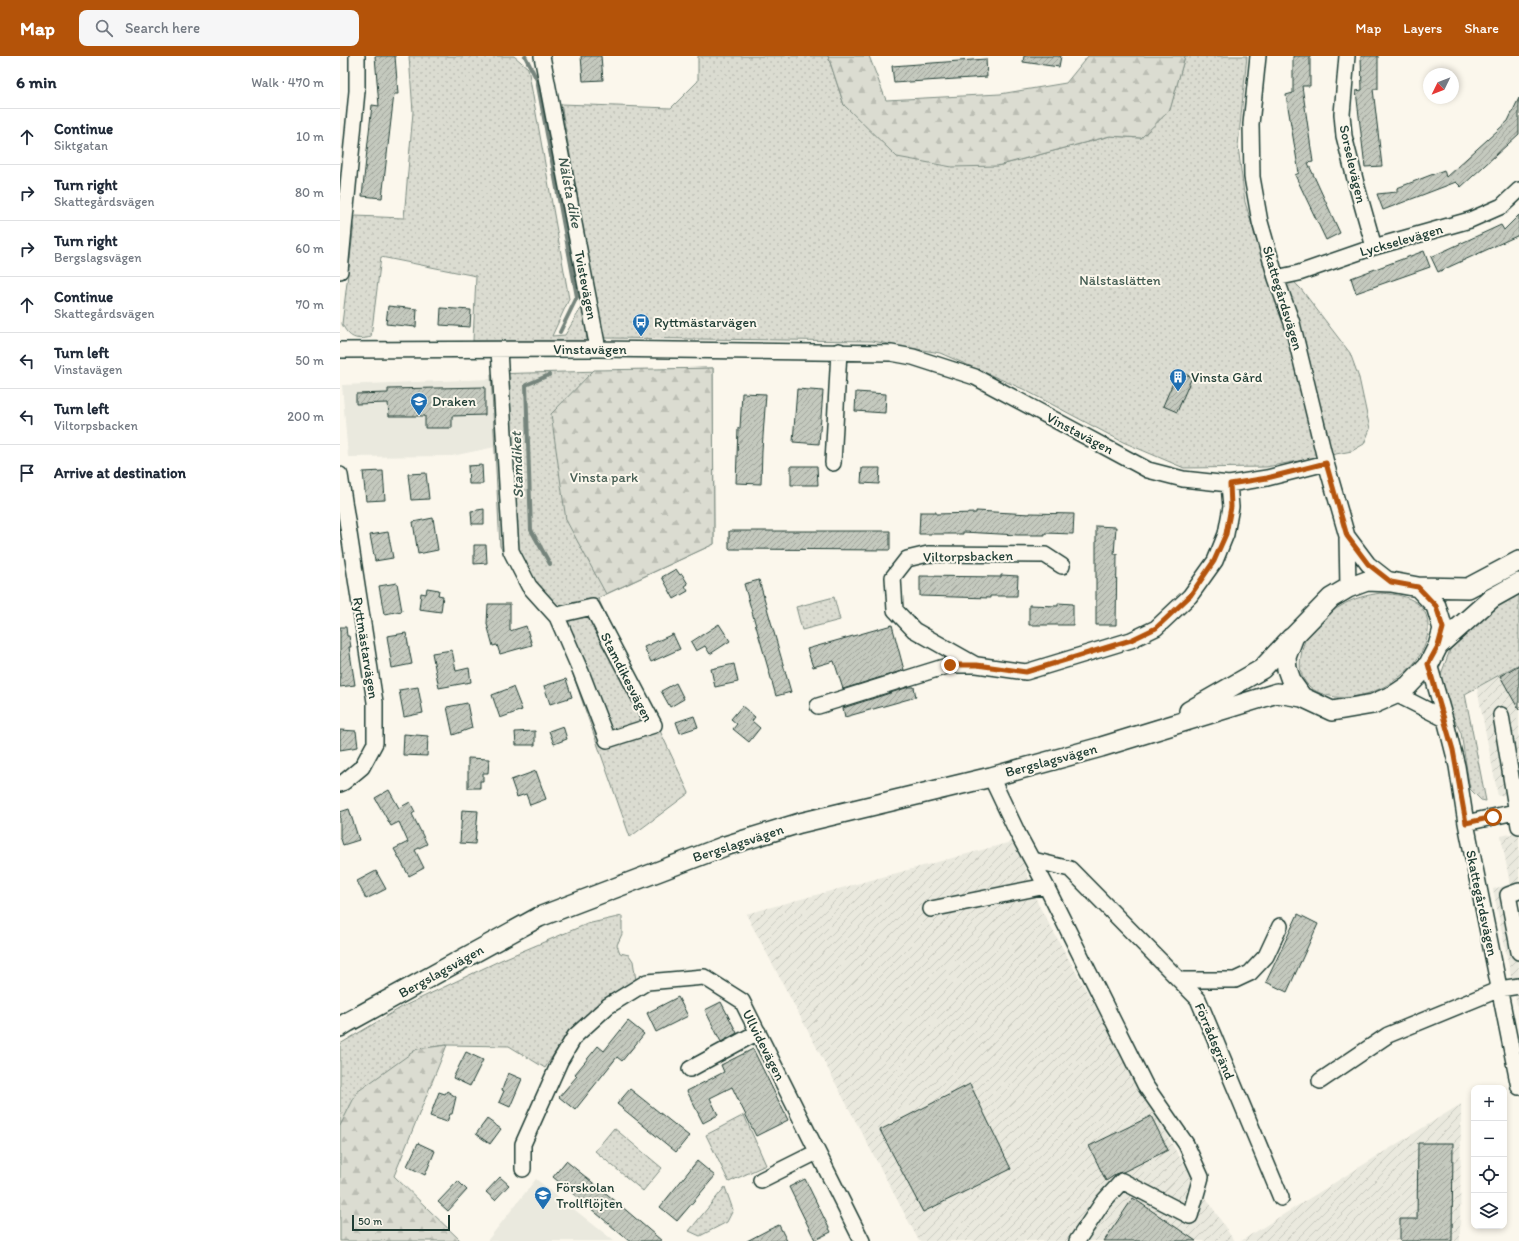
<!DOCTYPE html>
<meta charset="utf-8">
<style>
:root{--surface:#fff;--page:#f6f6f7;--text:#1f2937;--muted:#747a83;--line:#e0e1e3;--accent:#b45309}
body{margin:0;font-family:Itim,sans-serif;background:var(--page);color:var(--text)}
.controls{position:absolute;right:12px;bottom:12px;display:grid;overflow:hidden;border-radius:8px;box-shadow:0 2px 6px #0003}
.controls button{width:36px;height:36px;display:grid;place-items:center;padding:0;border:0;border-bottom:1px solid var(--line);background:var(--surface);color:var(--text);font:20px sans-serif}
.compass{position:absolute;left:1083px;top:12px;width:36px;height:36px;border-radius:50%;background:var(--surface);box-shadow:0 2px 6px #0003;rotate:227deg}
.scale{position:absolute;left:12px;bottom:10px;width:98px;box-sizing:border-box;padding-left:4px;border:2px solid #1f3d34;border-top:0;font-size:11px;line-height:14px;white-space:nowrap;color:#1f3d34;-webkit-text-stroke:3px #fbf7ec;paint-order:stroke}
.stop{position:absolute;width:12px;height:12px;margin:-9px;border:3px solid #b45309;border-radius:50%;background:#fff}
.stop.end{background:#b45309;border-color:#fff;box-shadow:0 1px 4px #0008}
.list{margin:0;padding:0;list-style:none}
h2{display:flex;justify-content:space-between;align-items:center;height:52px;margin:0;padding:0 16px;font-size:17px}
h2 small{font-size:13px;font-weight:400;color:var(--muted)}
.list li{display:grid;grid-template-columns:26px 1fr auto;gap:12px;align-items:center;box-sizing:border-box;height:56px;padding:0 16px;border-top:1px solid var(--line)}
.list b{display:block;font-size:15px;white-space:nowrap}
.list p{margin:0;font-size:13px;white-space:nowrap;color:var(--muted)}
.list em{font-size:13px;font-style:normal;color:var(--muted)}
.icon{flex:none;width:22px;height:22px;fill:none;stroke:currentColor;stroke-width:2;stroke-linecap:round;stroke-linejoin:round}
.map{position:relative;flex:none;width:1179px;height:1185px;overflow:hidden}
header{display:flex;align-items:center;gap:24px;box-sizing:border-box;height:56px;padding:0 20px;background:var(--accent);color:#fff}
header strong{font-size:19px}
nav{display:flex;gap:22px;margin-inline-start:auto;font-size:14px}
.search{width:280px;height:36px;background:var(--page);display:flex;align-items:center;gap:10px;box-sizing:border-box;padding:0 14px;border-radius:8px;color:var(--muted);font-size:15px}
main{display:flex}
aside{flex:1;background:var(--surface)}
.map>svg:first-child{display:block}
.built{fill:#eae9de}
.industrial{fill:url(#industrial-furrows)}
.grass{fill:url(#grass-dots);stroke:#7d8c82}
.forest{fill:url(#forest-firs);stroke:#7d8c82}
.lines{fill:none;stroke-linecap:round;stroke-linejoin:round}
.stream{stroke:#74847b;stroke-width:4}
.building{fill:url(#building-hatch);stroke:#1f3d34}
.minor-casing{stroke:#1f3d34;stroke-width:18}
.major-casing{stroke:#1f3d34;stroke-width:22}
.minor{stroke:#fbf7ec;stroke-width:15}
.major{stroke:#fbf7ec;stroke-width:19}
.route{stroke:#b45309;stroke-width:5}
.labels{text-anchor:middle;stroke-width:4;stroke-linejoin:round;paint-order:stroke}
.street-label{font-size:14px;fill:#1f3d34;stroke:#fbf7ec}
.park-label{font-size:14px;fill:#455d53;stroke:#fbf7ec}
.poi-label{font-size:14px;fill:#1f3d34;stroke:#fbf7ec;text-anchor:start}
.water-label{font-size:15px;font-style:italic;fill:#425b52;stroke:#fbf7ec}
</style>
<header>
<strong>Map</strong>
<div class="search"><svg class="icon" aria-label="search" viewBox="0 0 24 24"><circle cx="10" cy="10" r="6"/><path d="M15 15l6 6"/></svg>Search here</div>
<nav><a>Map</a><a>Layers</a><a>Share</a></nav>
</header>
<main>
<aside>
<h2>6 min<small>Walk · 470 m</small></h2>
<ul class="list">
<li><svg class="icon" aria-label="ahead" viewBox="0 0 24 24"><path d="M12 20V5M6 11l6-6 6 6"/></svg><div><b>Continue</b><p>Siktgatan</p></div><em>10 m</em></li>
<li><svg class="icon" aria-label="right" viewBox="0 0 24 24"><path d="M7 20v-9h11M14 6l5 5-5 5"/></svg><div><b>Turn right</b><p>Skattegårdsvägen</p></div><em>80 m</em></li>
<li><svg class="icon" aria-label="right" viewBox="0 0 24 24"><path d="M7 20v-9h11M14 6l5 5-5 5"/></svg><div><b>Turn right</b><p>Bergslagsvägen</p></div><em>60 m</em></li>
<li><svg class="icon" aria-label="ahead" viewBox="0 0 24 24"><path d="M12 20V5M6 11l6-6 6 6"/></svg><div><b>Continue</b><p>Skattegårdsvägen</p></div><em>70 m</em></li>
<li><svg class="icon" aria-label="left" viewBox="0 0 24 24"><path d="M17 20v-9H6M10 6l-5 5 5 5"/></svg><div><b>Turn left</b><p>Vinstavägen</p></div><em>50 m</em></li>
<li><svg class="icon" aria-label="left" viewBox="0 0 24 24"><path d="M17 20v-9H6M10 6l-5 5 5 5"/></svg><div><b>Turn left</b><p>Viltorpsbacken</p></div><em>200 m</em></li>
<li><svg class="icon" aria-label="arrive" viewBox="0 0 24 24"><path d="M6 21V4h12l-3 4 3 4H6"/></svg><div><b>Arrive at destination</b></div></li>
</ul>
</aside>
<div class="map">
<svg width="1179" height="1185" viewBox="0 0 1179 1185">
<defs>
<pattern id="industrial-furrows" width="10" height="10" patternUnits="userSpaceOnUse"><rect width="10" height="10" fill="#eae9de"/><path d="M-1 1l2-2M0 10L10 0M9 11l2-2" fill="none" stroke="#c8c9bf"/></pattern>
<pattern id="grass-dots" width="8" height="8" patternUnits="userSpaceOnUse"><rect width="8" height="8" fill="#dbdcd1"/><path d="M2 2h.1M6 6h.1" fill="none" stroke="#bcbeb4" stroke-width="1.8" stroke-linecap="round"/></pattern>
<pattern id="forest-firs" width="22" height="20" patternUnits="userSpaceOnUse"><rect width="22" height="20" fill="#dbdcd1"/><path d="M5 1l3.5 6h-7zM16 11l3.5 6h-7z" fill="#bcbeb4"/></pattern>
<pattern id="building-hatch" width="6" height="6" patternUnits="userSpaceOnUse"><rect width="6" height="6" fill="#c4c9be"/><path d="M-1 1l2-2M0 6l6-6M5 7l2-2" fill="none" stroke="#9fa49b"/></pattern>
</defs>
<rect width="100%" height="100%" fill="#fbf7ec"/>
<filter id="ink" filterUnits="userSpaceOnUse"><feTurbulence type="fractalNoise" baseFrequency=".025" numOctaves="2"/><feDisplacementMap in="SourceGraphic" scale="8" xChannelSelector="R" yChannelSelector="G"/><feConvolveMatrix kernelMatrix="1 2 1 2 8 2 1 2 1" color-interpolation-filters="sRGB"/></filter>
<g filter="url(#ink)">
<path class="built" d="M151 323 155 391 112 400 8 401 2 329Z
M196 1123 274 1185H147Z"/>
<path class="industrial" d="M1179 608V737L1158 740 1137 632Z
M1179 776V959L1153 833 1170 828 1161 780Z
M675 785 698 848 834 1092 894 1185H579L406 858Z
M1121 1048 1120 1185H901Z"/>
<path class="grass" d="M69 0H174L188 12 229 243 212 280 225 279 243 249 247 274 246 285H133L136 220 41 201 31 281C16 285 9 282 2 268L15 160 64 162 73 56Z
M358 0H488L504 49 657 110 770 80 801 82 830 53 845 0H907L898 90 905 146 918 189 961 233 1010 297 1019 322 1030 373 1024 388 1012 395 926 411 844 412 783 386 683 333 600 297 532 285 263 282 221 48 331 52 358 25Z
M373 312 374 488 258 542 349 737 290 781 213 562 176 521 160 490 151 318Z
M1041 537C1048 538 1057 538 1065 541 1078 545 1088 555 1088 569 1091 610 1035 646 996 641 973 638 956 626 961 600 962 593 964 586 967 580 974 568 989 556 1001 550 1013 542 1027 539 1041 537Z
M1179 539V608L1125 638 1146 745 1141 744 1130 733 1121 677 1106 646 1100 621 1110 594 1130 573 1156 552Z
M494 541 500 564 462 574 456 551Z
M282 860V878L277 889 280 897 289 899 293 905 296 924 268 941 230 973 205 1012 169 990 107 989 77 993 0 1070V988L62 951 161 904 247 868Z
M404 1059 426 1109 389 1126 366 1079Z
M274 1072 322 1112 303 1135 255 1095Z
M385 1131 393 1154 387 1166 360 1180 349 1175Z"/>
<path class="forest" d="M488 0H529L546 44 660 38 726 27 748 0H845L830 54 801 82 770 80 657 110 612 111 557 101 504 49Z
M373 312 374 488 266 538 226 464 211 358 254 314Z
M107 989 54 1120 121 1185H0V1070L17 1036 77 993Z"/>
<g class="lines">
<path class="stream" d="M185 0 197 24 237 241 220 276
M209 319 186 329 191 474 210 508"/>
</g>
<path class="building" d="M35 0H55L58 38H54L42 142 22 140 32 49 39 50Z
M241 0H261L263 24 243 25Z
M684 0H721L719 11 683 6Z
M953 0H970V30H962L973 106 968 107 1000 177 986 184 955 119 959 117 946 39 953 37Z
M1021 0H1038V33H1033L1042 110 1025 111 1016 35 1022 34Z
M646 3 647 21 554 27 552 10Z
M1179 42V78L1121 131 1116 126 1043 154 1037 138 1057 136V132L1104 114 1106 121 1168 65Z
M1179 159V179L1098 216 1091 201 1161 169 1164 174Z
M1084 195 1090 211 1016 237 1011 222Z
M48 250 77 253 76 271 46 268Z
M101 252 131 254 130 271 100 269Z
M838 315 852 321 837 356 823 350Z
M145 331V359L112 360V372H85V360H49L48 347 16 348V338L48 337V333Z
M457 333 483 335 479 388 453 386Z
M516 336 546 338 545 357 515 355Z
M402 337 426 338 422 394 421 428 396 427 398 372H400Z
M142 409 143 428H129L128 410Z
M451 410H477L478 429H451Z
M522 412H540L539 428 521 427Z
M43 415 45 444 26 445 23 416Z
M86 417 89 443 71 444 68 418Z
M144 453V468H132L131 455Z
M636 455 690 458V457L734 458 733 478 705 477V479H678L623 476V478H579L580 456H596V458L636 457Z
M93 462 98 494 78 498 73 466Z
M756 470 776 471 774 498H777L776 569H756Z
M389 475H550V494L389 493Z
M48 476 53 502 35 505 30 479Z
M134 489H146L147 507 134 508Z
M336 513 340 519 342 518 348 528 345 530 348 535 334 543 322 521Z
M661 519 678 520 677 540H650V542L580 540V520L661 521Z
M419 524 451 636 436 640 404 528Z
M57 527 62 555 44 558 39 530Z
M87 532 99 534 98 539 103 540 101 556 79 553 81 537 86 538Z
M718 547 733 548V569H689V549L718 550Z
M148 548H170V575L186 570 192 589 160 598 157 589 153 590 147 568Z
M379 568 390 585 370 598 365 590 356 595 351 586Z
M552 569 564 614 503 633 494 605 473 611 467 593Z
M0 571H6L7 580H9L11 591H9L15 629 0 631Z
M66 577 72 608 52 612 47 580Z
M333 578 340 593 311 606 304 591Z
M112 594 116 615 129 612 131 626 99 632 92 597Z
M394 608 398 626 375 631 371 613Z
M1179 609V654L1160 620Z
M226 623 232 641 210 648 204 630Z
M336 627 344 643 330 651 321 635Z
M78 631 83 657 64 661 59 634Z
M173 631 182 654 160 662 152 639Z
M569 631H574L576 641 505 661 503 652Z
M127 647 132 672 113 679 107 651Z
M402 650 415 661 412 665 420 672 409 686 393 673 397 668 391 663Z
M354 660 358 671 340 677 336 666Z
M223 670 227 683 214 688 209 675Z
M0 674 16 675 18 691 0 694Z
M195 675V689H176L175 676Z
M64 678 88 680 87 700 63 699Z
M128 702 149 703 148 717H143V725H140V732H128Z
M196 715 206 743 190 749 186 738 177 741 171 724Z
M49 734 59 752 70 746 75 756 72 758 87 788 75 794 84 812 69 820 54 793 68 786 59 766 51 770 35 742Z
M9 753 19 784 3 789 0 780V756Z
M122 754 138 755 135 788 120 787Z
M36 815 46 833 26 843 17 825Z
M958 858 978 868 947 936 926 926Z
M338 941 348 960 316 976 307 957Z
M381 946 397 977 381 986 365 954Z
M288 965 304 978 282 1005 277 1001 235 1054 219 1041 237 1020 235 1018 258 990 264 995Z
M413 993 448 1064 416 1080 392 1031 370 1042 378 1059 363 1067 347 1035 384 1016 381 1009Z
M126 996 143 1004 130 1030 113 1022Z
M168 1017 182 1023 170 1051 159 1046 164 1035 162 1034Z
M630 1028 671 1113 583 1156 540 1074Z
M290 1033 349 1080 336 1096 277 1048Z
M107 1035 116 1041 112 1058H110L107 1066 90 1060 99 1036 105 1038Z
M811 1060 828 1094 783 1116 778 1117 766 1125 749 1090Z
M147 1063 161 1073 150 1088 136 1078Z
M78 1087 95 1095 85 1119 67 1110Z
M1078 1087H1113L1112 1185H1060V1163H1077Z
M226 1105 273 1143 322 1185H289L262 1162 213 1121Z
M357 1105 375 1120 337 1165 320 1151Z
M160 1121 169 1129 155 1144 146 1136Z
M465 1123 491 1176 475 1184 449 1131Z
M118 1125 127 1134 108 1155 98 1146Z
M793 1142 856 1185H764Z
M439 1169 447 1185H407L428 1174Z"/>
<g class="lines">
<g class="minor-casing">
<path id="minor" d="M202 0 258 293
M918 0 911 68 912 121 920 166 936 222 952 267 986 407 1007 480 1008 532
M1007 0 1002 58 1004 80 1017 131 1034 191
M0 215 17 35V0
M936 222 959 217 1034 191 1130 164 1162 150 1179 134
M0 294 258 293 551 297 573 301 635 321 808 414 843 423 889 428 927 422 986 407
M159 294 171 495 189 530 217 561 241 616 267 684 314 669 252 551 222 558 217 561
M493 407 499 295
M0 419 35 646V687L22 711 4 726 0 728
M1007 480 1028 508 1051 526
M1089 608 1105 663 1117 710 1126 767 1179 1031
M636 609 574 574 555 554 553 521 567 503 588 498 705 499 722 510
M1056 638 1105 663
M478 650 610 609H637L686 616 791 584 816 572 850 540 875 505 886 478 891 451 889 428
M1161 659 1179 770
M651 721 678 778 706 830
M1126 767 1179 755
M693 804 730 813 858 943 941 1142
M1179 835 1168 839 1179 896
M591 853 706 830 805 1029 846 1088 861 1121 850 1160 782 1125 763 1146 737 1185
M839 924H895L910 917 926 900 940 870
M350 1013 418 976
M980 1025 1048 979 1160 933 1179 930
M183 1113V1088L220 1005 235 980 268 950 307 926 364 921 402 945 522 1185
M421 1124 477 1096"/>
</g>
<g class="major-casing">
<path id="major" d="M1027 525 1051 526 1078 531 1096 550 1103 573 1098 590 1089 608 1068 630 1056 638 1033 648 992 655 962 641 952 627 947 613 946 601 954 580 991 542 1008 532Z
M1078 531 1128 532 1179 505
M1098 590 1152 542 1179 527
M849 655 922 613 951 582
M0 971 8 966 199 861 385 790 460 767 651 721 761 691 937 637 962 641"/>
</g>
<use href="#minor" class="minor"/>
<use href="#major" class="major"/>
</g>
</g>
<g class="lines" filter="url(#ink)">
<path class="route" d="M610 609H637L686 616 791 584 816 572 850 540 874 505 886 478 891 451 890 428 927 422 986 407 1007 480 1028 508 1051 526 1078 531 1096 550 1103 572 1098 590 1088 608 1113 694 1126 767 1153 761"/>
</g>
<defs>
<g id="bus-pin" transform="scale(0.9)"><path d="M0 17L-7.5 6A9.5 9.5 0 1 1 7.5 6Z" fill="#1f6fb2" stroke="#fbf7ec"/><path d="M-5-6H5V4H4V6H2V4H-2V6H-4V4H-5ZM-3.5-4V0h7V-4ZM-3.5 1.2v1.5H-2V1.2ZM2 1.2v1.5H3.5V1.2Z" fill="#fff"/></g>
<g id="building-pin" transform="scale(0.9)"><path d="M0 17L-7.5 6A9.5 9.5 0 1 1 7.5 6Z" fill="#1f6fb2" stroke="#fbf7ec"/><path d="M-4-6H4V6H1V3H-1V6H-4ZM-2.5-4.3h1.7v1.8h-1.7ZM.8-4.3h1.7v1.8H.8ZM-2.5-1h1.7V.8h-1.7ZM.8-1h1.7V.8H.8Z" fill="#fff"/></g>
<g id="school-pin" transform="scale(0.9)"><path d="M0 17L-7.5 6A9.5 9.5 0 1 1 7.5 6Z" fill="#1f6fb2" stroke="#fbf7ec"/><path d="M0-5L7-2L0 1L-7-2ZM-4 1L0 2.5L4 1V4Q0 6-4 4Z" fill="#fff"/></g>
</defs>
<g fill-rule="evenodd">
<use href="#bus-pin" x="301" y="266"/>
<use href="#building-pin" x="838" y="321"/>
<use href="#school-pin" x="79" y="345"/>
<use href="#school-pin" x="203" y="1139"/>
</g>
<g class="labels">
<g class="street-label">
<text transform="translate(1013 108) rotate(77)" y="5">Sorselevägen</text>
<text transform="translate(1061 184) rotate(-16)" y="5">Lyckselevägen</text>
<text transform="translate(246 229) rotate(79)" y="5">Tvistevägen</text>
<text transform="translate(943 242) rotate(73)" y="5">Skattegårdsvägen</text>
<text x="250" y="298">Vinstavägen</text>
<text transform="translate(740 377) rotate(28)" y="5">Vinstavägen</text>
<text transform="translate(628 500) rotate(-1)" y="5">Viltorpsbacken</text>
<text transform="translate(26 592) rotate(81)" y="5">Ryttmästarvägen</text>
<text transform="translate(287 621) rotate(63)" y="5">Stamdikesvägen</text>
<text transform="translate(711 704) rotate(-15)" y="5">Bergslagsvägen</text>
<text transform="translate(398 787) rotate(-18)" y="5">Bergslagsvägen</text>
<text transform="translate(1142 847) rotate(78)" y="5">Skattegårdsvägen</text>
<text transform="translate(101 915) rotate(-29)" y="5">Bergslagsvägen</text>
<text transform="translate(875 985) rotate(67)" y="5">Förrådsgränd</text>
<text transform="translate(424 989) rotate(63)" y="5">Ullvidevägen</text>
</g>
<g class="park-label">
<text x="780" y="229">Nälstaslätten</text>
<text x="264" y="426">Vinsta park</text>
</g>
<g class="poi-label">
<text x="314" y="271">Ryttmästarvägen</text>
<text x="851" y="326">Vinsta Gård</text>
<text x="92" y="350">Draken</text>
<text x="216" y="1136">Förskolan<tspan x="216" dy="16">Trollflöjten</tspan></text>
</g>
<g class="water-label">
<text transform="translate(230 136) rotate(79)" y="5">Nälsta dike</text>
<text transform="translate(177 409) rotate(-92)" y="5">Stamdiket</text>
</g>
</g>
</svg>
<div class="controls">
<button>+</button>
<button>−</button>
<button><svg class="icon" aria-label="locate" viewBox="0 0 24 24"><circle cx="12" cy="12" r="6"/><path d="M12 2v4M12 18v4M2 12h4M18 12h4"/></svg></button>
<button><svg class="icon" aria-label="layers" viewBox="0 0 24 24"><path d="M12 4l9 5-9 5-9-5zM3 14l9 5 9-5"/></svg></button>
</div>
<svg class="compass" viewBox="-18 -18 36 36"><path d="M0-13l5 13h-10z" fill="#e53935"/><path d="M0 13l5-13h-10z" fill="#747a83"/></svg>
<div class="scale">50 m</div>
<div class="stop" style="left:1153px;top:761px"></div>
<div class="stop end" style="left:610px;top:609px"></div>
</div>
</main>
